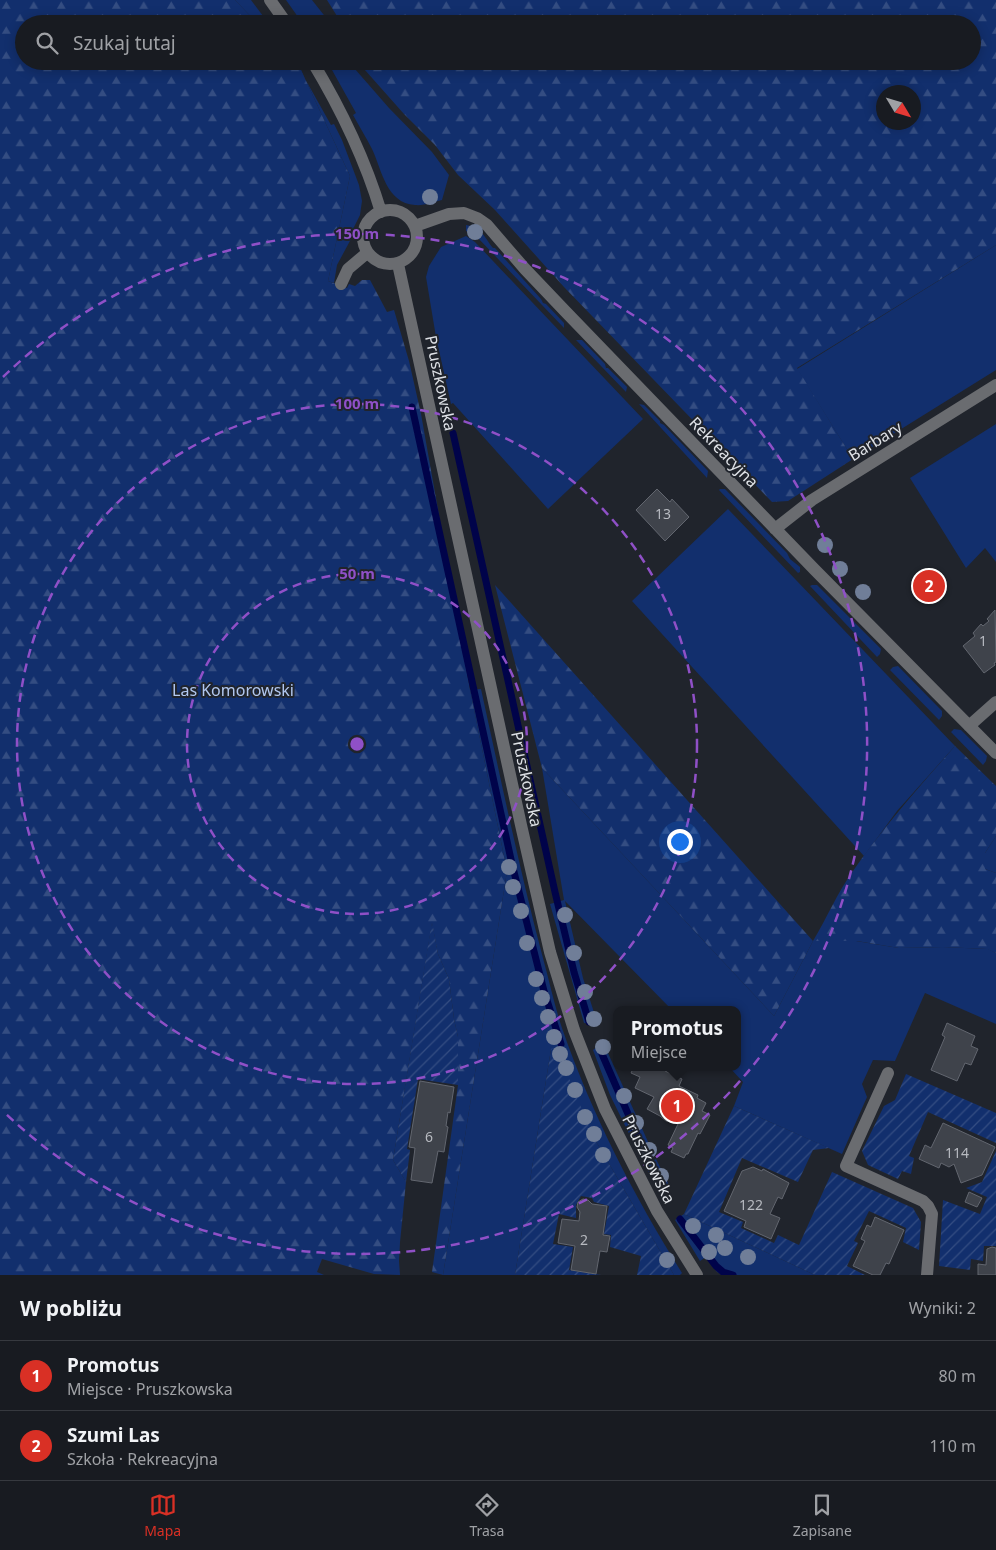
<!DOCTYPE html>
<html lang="pl">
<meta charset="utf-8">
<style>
:root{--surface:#181b21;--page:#21242a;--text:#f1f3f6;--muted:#9fa1a5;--line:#36393f;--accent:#d93025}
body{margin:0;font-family:"Noto Sans",sans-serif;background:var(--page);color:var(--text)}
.compass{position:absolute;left:876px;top:85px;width:45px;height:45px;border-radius:50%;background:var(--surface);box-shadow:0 2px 12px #0003;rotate:128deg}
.you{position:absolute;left:679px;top:841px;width:18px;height:18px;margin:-12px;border:4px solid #fff;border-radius:50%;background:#1a73e8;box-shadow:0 0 0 8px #1a73e833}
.badge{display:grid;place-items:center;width:32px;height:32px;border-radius:50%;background:var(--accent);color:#fff;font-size:16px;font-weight:700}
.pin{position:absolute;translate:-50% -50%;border:2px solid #fff;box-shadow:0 1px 5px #0006}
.popup{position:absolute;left:613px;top:1006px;width:128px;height:65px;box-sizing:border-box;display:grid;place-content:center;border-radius:10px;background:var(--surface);filter:drop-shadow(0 1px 4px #0005);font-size:16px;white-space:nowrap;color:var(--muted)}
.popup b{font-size:19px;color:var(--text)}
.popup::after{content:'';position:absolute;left:50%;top:100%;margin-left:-10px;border:10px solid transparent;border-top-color:var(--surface)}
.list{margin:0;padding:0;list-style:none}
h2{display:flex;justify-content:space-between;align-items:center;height:65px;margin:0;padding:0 20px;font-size:21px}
h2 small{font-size:16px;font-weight:400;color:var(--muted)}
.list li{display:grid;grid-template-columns:32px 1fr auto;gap:15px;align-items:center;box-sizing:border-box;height:70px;padding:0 20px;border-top:1px solid var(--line)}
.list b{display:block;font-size:19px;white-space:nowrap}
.list p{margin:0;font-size:16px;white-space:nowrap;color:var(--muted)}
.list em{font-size:16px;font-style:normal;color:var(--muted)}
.icon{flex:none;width:28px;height:28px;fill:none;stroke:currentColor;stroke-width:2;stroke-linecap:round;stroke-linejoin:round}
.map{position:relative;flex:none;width:996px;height:1275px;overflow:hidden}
.search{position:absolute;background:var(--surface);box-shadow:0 2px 12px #0003;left:15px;right:15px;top:15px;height:55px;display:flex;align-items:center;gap:12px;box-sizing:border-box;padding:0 18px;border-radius:28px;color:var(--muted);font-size:19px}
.sheet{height:205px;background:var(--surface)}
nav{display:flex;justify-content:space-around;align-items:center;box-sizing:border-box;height:70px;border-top:1px solid var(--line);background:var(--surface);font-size:14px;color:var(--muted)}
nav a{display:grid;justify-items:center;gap:2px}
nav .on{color:var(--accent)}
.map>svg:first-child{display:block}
.grass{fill:#122f6d}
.forest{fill:url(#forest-firs);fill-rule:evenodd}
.garden{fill:url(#garden-furrows)}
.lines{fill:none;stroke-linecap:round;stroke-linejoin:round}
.stream{stroke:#00034a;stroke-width:7}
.building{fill:#3f434b;stroke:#62666f}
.minor{stroke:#6a6c70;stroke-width:12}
.tree{fill:#707e98}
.ring{fill:none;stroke:#8f50c7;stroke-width:2.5;stroke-dasharray:9 6}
.labels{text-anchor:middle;stroke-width:4;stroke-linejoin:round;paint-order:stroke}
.number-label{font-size:14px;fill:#b7bac0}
.street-label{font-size:16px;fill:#dfe2e7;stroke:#20242c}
.park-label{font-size:16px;fill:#b2c8f0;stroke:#20242c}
.centre{fill:#8f50c7;stroke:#20242c;stroke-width:2.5}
.ring-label{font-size:15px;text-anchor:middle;font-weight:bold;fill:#8f50c7;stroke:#20242c;stroke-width:4;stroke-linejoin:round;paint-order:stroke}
</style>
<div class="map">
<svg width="996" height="1275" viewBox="0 0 996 1275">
<defs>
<pattern id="forest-firs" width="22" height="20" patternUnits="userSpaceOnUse" patternTransform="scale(1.25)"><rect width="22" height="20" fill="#122f6d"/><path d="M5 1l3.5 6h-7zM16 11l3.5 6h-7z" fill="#344d82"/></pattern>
<pattern id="garden-furrows" width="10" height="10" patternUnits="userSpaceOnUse" patternTransform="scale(1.25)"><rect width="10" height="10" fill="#122f6d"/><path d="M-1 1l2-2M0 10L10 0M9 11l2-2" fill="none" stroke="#344d82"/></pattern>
</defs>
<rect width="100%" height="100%" fill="#20242c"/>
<path class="grass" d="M235 0H251L269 24H258Z
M286 0H312L331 24H303Z
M293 61H295L331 125 334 124 342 140 359 185 362 201 360 215 354 227 351 239 337 265 334 283 328 281 350 176 301 70Z
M327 61H348L389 108 432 152 449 175 442 200C433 202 424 206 415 205 386 203 382 170 372 149 366 137 359 126 353 115L356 113Z
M466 225C482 227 484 237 493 248H495L541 299 543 303 546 304 564 323V328L478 238 466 231Z
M466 236 475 242 643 419 548 509 453 403 451 404 436 337 426 277 429 266 441 247Z
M996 245V370L853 459 797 369Z
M576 340H582L605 364 606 368H608L627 387 626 392Z
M639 404 644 405 660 421V423L664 425 708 471 707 478Z
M996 424V562L985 548 966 568 910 478Z
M720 489H725L787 553 790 559 800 567V572L798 573 719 490Z
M728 509 955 746 897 811 864 856 632 601Z
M812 585H817L881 649 880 654 877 657 810 586Z
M898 666 942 711V716L939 720 890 670 893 667Z
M481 689C501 780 520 872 544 962 550 984 555 1007 562 1028 592 1115 634 1196 682 1273L680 1275H674L594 1138 551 1049 515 1275H443L507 871 470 690Z
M954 729 961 730 987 756 986 761 983 765 951 732Z
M542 768 774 1016 813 941H856L899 948 943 947 988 949 996 953V1024L925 993 895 1061 873 1060 862 1084 867 1097 842 1154 734 1106 743 1082 729 1067H737V1010H672L565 901 583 978 598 1025 584 1023 550 904 564 900Z
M996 836V873L985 869V853Z
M603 1042 654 1155 640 1156 610 1095 593 1050Z
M656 1159 670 1187 654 1183 645 1165Z
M684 1214 815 1275H722L717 1272 706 1257 700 1261 675 1220Z"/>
<path class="forest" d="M0 0H235L258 24H24V61H293L301 70 350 176 328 281 347 288 349 284 355 286 362 280H370L387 312 394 310 409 361 421 414 470 690 507 871 443 1275 432 1272 458 1085V1037L454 1019 449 979 438 954 432 923 393 1160 406 1182 400 1242 399 1261 400 1275 374 1274 322 1259 317 1272 324 1275H0Z
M327 0H996V245L797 368 853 459 788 501 772 502 564 287 495 210 458 175 435 145 404 114 357 61H972V24H342ZM914 92V122H884V92Z
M495 585 813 941C827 918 837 893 853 871 884 826 920 786 955 746L996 786V836L985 853V869L996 873V953L987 949 943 947 899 948 857 941H813L774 1016 542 768Z"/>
<path class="garden" d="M432 921 438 954 449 979 454 1019 458 1037V1085L418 1079 407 1149 410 1150 406 1182 393 1160Z
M556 1047 594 1138 674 1275H637L641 1256 610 1247 611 1235 604 1234 609 1206 594 1202 592 1198 581 1196 576 1205V1218L559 1214 553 1244 573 1247 569 1270 601 1275H515L551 1049Z
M906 1074 996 1113V1143L928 1112 909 1156 914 1158 911 1174 902 1171 898 1179 868 1165 862 1151 884 1106 895 1100Z
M734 1106 829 1148 813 1150 798 1182 742 1158 719 1212 743 1222 741 1228 774 1243 778 1235 799 1245 832 1172 913 1208 921 1222 919 1250 903 1242 906 1228 869 1211 854 1241 858 1243 847 1266 865 1275H815L684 1214Z
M996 1151V1246H984L983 1261 971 1259 970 1270 939 1266 943 1200 980 1214 987 1197 966 1188 982 1182Z"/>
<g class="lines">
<path class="stream" d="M412 407 512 864 544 991 561 1044
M453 433 555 892 574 972 589 1022
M602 1054 645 1153
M680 1219 716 1266 723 1272 733 1275"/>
</g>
<path class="building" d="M657 489 670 502 672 499 689 517 665 541 636 510Z
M995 610 996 662 994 663 995 665 984 673 963 646 975 636 973 633 981 624 983 626 989 621 987 619Z
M947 1023 975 1036 971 1046 978 1049 971 1065 965 1063 957 1081 931 1070 945 1037 942 1035Z
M634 1067H667L665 1071 682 1079 679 1086 698 1095 697 1098 706 1103 702 1111 710 1115 700 1134 698 1133 688 1154H686L684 1158 671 1152 673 1148 668 1145 678 1124 671 1121H666L660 1116 647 1109 654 1097 635 1088 640 1077 631 1073Z
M420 1081 454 1087 450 1113 448 1112 446 1126 448 1127 444 1152 438 1151 432 1183 411 1180 415 1148 409 1147Z
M943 1123 995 1147 982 1175 961 1183 954 1164 949 1167 941 1163 939 1168 919 1159 925 1145 931 1148Z
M753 1167 762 1171 763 1169 789 1183 782 1199 778 1197 770 1214 780 1218 771 1239 744 1227 746 1221 724 1211 742 1171Z
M969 1192 982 1198 977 1207 965 1202Z
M583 1199 588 1200 592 1204 607 1206 603 1235 610 1236 607 1252 600 1251 596 1274 571 1270 575 1246 558 1243 562 1219 579 1221 580 1212 577 1207 578 1202Z
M875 1217 904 1230 889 1264 886 1263 880 1275H873L853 1266 865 1241 861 1239 867 1225 871 1227Z
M992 1247 996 1248V1275H978V1264L986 1265 987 1249Z"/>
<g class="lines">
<path class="minor" d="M270 0 287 24
M312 61C341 109 365 159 381 212
M363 237a27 27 0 1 1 54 0a27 27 0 1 1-54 0Z
M415 226 449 214 464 213 477 218 487 225 525 269 565 311 815 570 996 753
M398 264 521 825 550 952 574 1030 605 1109 657 1211 697 1275
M341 284 348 269 367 253
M775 529 812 500 996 385
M969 726 996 702
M888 1073 846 1166 923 1201 928 1206 932 1214 927 1275"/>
</g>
<g class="tree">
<circle cx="430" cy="197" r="8"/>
<circle cx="475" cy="232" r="8"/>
<circle cx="825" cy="545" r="8"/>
<circle cx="840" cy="569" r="8"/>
<circle cx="863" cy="592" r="8"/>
<circle cx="509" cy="867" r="8"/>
<circle cx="513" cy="887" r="8"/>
<circle cx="521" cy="911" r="8"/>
<circle cx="565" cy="915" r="8"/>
<circle cx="527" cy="943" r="8"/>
<circle cx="574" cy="953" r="8"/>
<circle cx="536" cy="979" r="8"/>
<circle cx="585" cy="992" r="8"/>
<circle cx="542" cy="998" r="8"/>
<circle cx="548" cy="1017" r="8"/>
<circle cx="594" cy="1019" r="8"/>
<circle cx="554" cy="1037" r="8"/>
<circle cx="603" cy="1047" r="8"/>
<circle cx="560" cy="1054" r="8"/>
<circle cx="566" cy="1068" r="8"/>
<circle cx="575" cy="1090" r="8"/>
<circle cx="624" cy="1096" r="8"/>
<circle cx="585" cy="1117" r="8"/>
<circle cx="636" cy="1123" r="8"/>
<circle cx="594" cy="1134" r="8"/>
<circle cx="649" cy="1150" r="8"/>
<circle cx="603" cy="1155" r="8"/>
<circle cx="661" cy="1176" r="8"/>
<circle cx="693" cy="1226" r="8"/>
<circle cx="716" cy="1235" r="8"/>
<circle cx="725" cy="1248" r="8"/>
<circle cx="709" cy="1252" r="8"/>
<circle cx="748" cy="1257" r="8"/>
<circle cx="667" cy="1260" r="8"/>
</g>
<g class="ring">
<circle cx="357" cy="744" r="170"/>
<circle cx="357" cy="744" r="340"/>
<path d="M3 377A510 510 0 1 1 3 1111"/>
</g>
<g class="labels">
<g class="number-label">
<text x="663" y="519">13</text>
<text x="983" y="646">1</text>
<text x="429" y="1142">6</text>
<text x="957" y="1158">114</text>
<text x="751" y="1210">122</text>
<text x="584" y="1245">2</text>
</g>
<g class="street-label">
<text transform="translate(441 383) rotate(78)" y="6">Pruszkowska</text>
<text transform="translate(875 441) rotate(-32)" y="6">Barbary</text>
<text transform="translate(724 452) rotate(46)" y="6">Rekreacyjna</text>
<text transform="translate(527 779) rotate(78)" y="6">Pruszkowska</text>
<text transform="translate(649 1159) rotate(63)" y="6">Pruszkowska</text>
</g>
<g class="park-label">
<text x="233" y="696">Las Komorowski</text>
</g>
</g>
<circle cx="357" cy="744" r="8" class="centre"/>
<g class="ring-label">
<text x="357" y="239">150 m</text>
<text x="357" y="409">100 m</text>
<text x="357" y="579">50 m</text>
</g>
</svg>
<svg class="compass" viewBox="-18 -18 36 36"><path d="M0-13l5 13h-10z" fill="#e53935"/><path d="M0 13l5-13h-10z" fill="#9fa1a5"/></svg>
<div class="you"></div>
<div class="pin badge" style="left:677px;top:1106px">1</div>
<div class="popup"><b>Promotus</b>Miejsce</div>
<div class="pin badge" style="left:929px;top:586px">2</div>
<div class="search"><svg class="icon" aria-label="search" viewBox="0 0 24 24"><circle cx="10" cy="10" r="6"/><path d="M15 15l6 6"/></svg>Szukaj tutaj</div>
</div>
<section class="sheet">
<h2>W pobliżu<small>Wyniki: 2</small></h2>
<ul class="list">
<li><span class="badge">1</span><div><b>Promotus</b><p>Miejsce · Pruszkowska</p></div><em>80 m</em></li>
<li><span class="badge">2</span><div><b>Szumi Las</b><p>Szkoła · Rekreacyjna</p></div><em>110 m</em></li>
</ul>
</section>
<nav>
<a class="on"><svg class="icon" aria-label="map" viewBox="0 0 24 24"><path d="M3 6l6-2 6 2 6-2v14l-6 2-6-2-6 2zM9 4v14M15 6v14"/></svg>Mapa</a>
<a><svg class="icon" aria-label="directions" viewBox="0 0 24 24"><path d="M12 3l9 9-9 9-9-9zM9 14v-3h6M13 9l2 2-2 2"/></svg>Trasa</a>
<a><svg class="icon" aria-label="saved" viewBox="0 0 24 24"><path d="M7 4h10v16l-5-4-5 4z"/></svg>Zapisane</a>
</nav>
